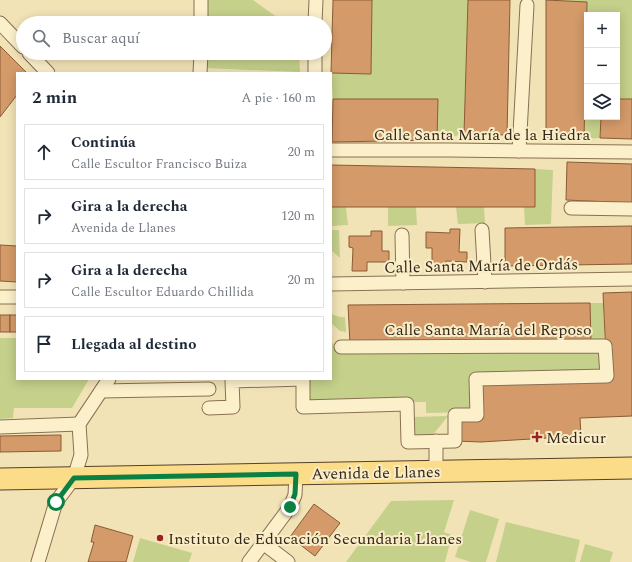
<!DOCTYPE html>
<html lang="es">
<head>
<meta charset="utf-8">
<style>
	:root { --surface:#fff; --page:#f2f2f3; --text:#1f2937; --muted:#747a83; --line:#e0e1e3 }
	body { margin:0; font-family:Spectral,serif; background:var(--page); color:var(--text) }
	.controls { position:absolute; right:12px; top:12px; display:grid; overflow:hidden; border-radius:0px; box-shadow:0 2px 10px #0003 }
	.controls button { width:36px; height:36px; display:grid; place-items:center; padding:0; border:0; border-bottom:1px solid var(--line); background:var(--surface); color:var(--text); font:20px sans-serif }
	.stop { position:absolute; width:12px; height:12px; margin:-9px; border:3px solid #0b8043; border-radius:50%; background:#fff }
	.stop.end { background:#0b8043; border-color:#fff; box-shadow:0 1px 4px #0008 }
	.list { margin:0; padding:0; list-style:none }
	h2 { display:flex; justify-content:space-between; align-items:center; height:52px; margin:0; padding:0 16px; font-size:17px }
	h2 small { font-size:13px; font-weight:400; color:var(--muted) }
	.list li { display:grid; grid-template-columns:26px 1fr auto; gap:12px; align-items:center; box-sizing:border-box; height:56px; margin:0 8px 8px; padding:0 8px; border:1px solid var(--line); border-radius:0px }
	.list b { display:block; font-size:15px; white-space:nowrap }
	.list p { margin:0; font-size:13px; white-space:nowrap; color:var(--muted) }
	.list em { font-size:13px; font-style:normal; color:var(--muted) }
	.icon { flex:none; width:22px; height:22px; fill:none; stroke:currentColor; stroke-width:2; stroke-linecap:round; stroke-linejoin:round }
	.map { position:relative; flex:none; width:632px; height:562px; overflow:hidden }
	.search { position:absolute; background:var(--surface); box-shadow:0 2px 10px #0003; left:16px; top:16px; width:316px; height:44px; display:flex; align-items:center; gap:10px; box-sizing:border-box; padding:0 14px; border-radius:22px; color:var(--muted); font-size:15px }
	.panel { position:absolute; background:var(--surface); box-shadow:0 2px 10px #0003; left:16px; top:72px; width:316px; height:308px; border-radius:0px }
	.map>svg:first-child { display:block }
</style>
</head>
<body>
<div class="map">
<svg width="632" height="562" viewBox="0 0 632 562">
	<rect width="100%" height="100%" fill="#f2e3b7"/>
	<!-- green -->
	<g fill="#c5d08b">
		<polygon points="205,0 253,0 285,23 205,23"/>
		<polygon points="372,0 468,0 464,134 437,140 437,99 333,99 331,73 371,74"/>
		<polygon points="543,0 632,0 632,99 617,99 617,15 587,15 587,117 601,117 600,138 584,139 587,2"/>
		<polygon points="205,53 299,53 300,72 205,68"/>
		<polygon points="535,169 553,170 551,224 525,225 524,207 535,207"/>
		<polygon points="331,207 346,207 348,225 331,226"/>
		<polygon points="388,207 416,207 417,225 388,226"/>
		<polygon points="456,207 484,207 485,223 458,224"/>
		<polygon points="331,230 339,230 340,258 331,250"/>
		<polygon points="590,303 603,303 605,346 591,346"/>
		<polygon points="331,314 340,317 345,317 346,332 340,331 331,323"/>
		<polygon points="0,338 17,338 17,379 89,379 72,408 14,408 13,418 0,419"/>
		<polygon points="331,342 340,349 602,348 604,373 475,412 426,413 426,402 306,403 306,379 331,379"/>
		<polygon points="448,416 428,441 414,442 413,417"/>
		<polygon points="454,500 444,532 452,535 445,562 346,562 391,501"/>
		<polygon points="470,510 499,519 486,562 471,562 455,557"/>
		<polygon points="506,522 580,540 575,562 496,562"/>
		<polygon points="140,538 192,553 189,562 133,562"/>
		<polygon points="585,544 613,552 610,562 580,562"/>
	</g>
	<!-- building -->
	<g fill="#d49a69" stroke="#8a5b35">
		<polygon points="333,0 372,0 371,74 331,73"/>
		<polygon points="468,0 510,0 507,135 464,134"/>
		<polygon points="546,0 587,2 584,139 546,137"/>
		<polygon points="0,46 27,73 17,73 17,95 0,117"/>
		<polygon points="333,99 438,99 437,140 332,142"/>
		<polygon points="617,99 632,99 632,139 600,138 601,117 617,117"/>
		<polygon points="567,162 632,164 632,203 566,200"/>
		<polygon points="331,165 535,169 535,207 331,207"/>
		<polygon points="632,226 632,264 505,266 505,228"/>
		<polygon points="450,229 460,229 459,252 467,252 467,262 446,261 446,269 432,269 432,248 426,248 426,232 450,233"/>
		<polygon points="371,231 382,231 382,251 389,251 389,262 367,262 367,271 352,271 353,248 349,247 349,236 371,236"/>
		<polygon points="0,245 17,246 17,282 0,281"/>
		<polygon points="632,292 632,416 580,418 581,436 481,442 455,441 455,415 477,415 476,379 607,376 603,293"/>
		<polygon points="590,303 591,340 350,344 348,305"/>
		<rect x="0" y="315" width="10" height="17"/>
		<rect x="10" y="315" width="7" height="17"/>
		<polygon points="61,435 61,451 0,452 0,436"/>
		<polygon points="314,504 340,523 315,556 290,537"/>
		<polygon points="95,525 133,536 126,562 88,562 94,542 91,542"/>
	</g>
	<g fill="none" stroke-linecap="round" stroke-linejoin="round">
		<!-- street casing -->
		<g stroke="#897152" stroke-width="15">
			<g id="street">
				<polyline points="0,23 23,47"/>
				<polyline points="201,23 201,0"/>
				<polyline points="315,23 316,0"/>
				<polyline points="29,53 48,73"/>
				<polyline points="200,73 201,53"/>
				<polyline points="315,73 315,53"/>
				<polyline points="331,150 448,150 632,152"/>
				<polyline points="519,151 527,5"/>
				<polyline points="571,208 632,209"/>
				<polyline points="482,230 485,282"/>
				<polyline points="402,235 403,283"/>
				<polyline points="331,284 632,279"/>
				<polyline points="0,297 17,297"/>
				<polyline points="101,391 209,389"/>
				<polyline points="209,408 233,407 232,381 303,379 303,407 407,404 408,442 455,441 455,415 477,415 476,379 607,376 605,346 341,347"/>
				<polyline points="0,427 79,424"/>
				<polyline points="436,441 436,472"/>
				<polyline points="263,543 288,562"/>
				<polyline points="38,562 56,502 74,478 81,455 79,424 109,379"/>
				<polyline points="249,562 290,507 295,495 296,474"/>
			</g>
		</g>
		<!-- primary casing -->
		<g stroke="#553f27" stroke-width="23">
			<polyline id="primary" points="0,479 632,468"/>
		</g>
		<!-- street -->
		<use href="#street" stroke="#fcf0cb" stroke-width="13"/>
		<!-- primary -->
		<use href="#primary" stroke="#fbdd89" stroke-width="21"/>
	</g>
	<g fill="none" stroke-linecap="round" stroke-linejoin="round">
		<!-- route -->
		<polyline stroke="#0b8043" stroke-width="5" points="56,502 74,478 296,474 295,494 290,507"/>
	</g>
	<!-- markers -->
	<g fill="#9d211c" stroke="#f9edc8" stroke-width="1.5">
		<path d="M535 431h4v4h4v4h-4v4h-4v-4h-4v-4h4z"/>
		<circle cx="160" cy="538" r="4"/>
	</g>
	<g text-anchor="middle" stroke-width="4" stroke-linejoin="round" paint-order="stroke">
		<!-- street labels -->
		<g font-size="16" fill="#362818" stroke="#f9edc8">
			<text x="482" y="140">Calle Santa María de la Hiedra</text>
			<text transform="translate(481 265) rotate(-1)" y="6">Calle Santa María de Ordás</text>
			<text x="488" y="335">Calle Santa María del Reposo</text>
			<text transform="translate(376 472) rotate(-1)" y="6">Avenida de Llanes</text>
		</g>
		<!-- poi labels -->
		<g font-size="16" fill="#362818" stroke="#f9edc8" text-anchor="start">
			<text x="546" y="443">Medicur</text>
			<text x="168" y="544">Instituto de Educación Secundaria Llanes</text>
		</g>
	</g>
</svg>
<div class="controls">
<button>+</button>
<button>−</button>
<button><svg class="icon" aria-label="layers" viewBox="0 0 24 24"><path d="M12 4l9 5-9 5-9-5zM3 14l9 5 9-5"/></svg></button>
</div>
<div class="stop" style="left:56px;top:502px"></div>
<div class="stop end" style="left:290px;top:507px"></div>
<div class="search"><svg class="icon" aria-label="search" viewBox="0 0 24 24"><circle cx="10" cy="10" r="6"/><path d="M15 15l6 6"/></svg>Buscar aquí</div>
<section class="panel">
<h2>2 min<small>A pie · 160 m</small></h2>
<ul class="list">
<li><svg class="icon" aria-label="ahead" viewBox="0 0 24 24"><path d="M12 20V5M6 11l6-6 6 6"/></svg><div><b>Continúa</b><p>Calle Escultor Francisco Buiza</p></div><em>20 m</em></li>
<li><svg class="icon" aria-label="right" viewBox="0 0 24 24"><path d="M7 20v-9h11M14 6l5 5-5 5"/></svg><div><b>Gira a la derecha</b><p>Avenida de Llanes</p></div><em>120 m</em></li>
<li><svg class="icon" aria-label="right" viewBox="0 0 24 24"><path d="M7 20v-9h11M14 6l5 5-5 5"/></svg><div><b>Gira a la derecha</b><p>Calle Escultor Eduardo Chillida</p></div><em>20 m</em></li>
<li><svg class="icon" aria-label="arrive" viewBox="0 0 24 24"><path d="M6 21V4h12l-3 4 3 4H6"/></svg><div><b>Llegada al destino</b></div></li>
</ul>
</section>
</div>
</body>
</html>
